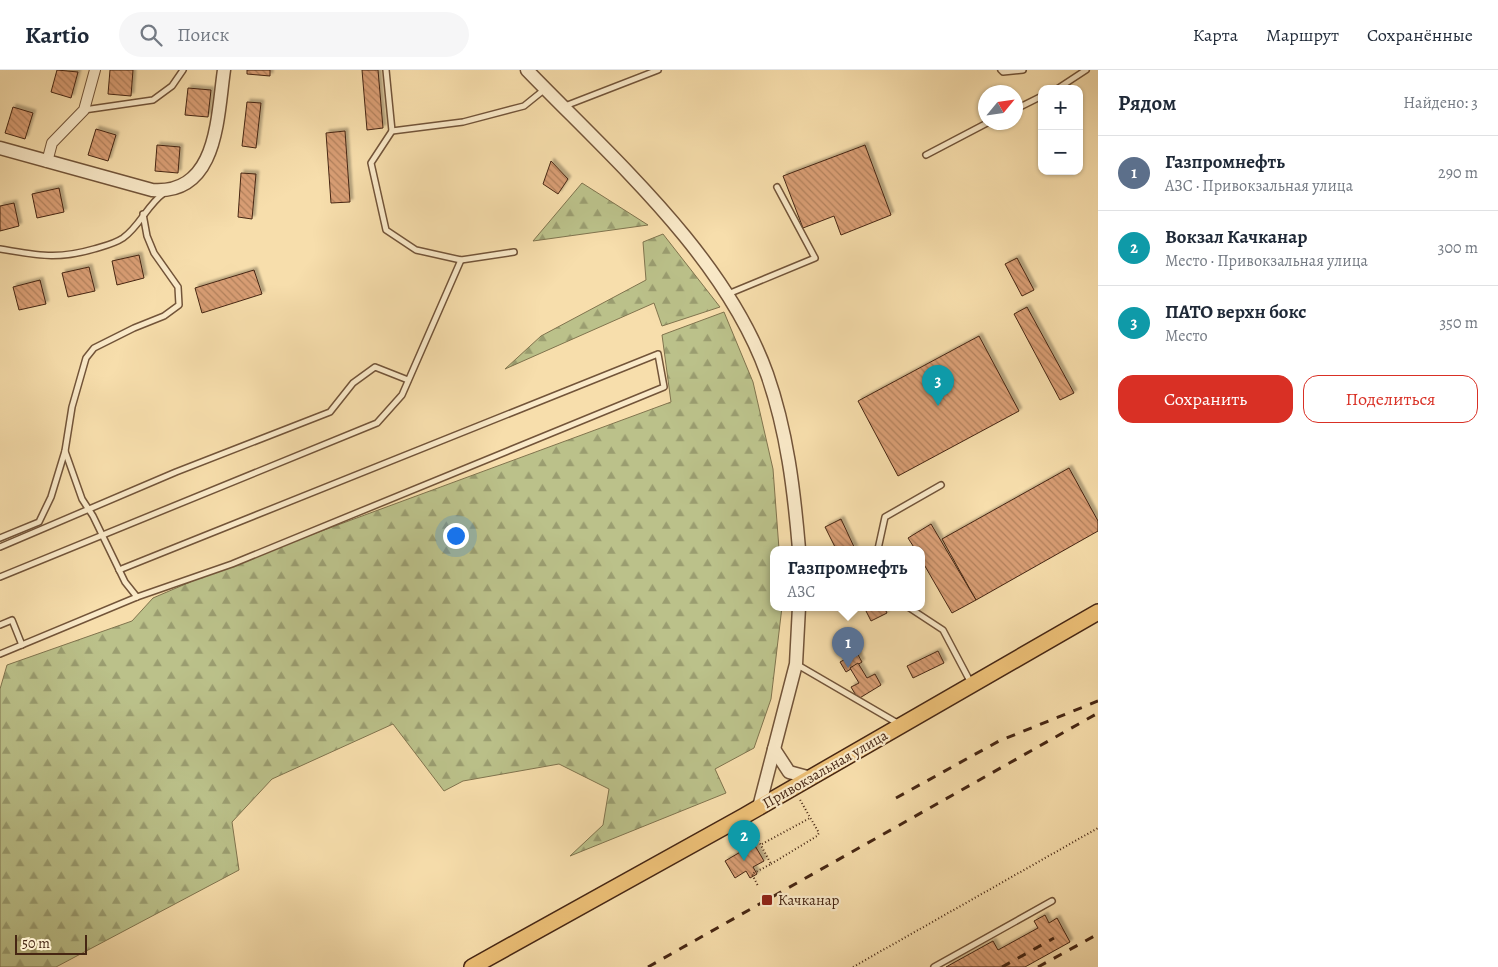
<!DOCTYPE html>
<html lang="ru">
<head>
<meta charset="utf-8">
<style>
	:root { --surface:#fff; --page:#f6f6f7; --text:#1f2937; --muted:#747a83; --line:#e0e1e3; --accent:#d93025 }
	body { margin:0; font-family:Alegreya,serif; background:var(--page); color:var(--text) }
	.controls { position:absolute; right:15px; top:15px; display:grid; overflow:hidden; border-radius:10px; box-shadow:0 1px 4px #0004 }
	.controls button { width:45px; height:45px; display:grid; place-items:center; padding:0; border:0; border-bottom:1px solid var(--line); background:var(--surface); color:var(--text); font:25px sans-serif }
	.compass { position:absolute; left:978px; top:15px; width:45px; height:45px; border-radius:50%; background:var(--surface); box-shadow:0 1px 4px #0004; rotate:61deg }
	.scale { position:absolute; left:15px; bottom:12px; width:72px; box-sizing:border-box; padding-left:5px; border:2px solid #462613; border-top:0; font-size:14px; line-height:18px; white-space:nowrap; color:#462613; -webkit-text-stroke:4px #faeac9; paint-order:stroke }
	.you { position:absolute; left:455px; top:465px; width:18px; height:18px; margin:-12px; border:4px solid #fff; border-radius:50%; background:#1a73e8; box-shadow:0 0 0 8px #1a73e833 }
	.badge { display:grid; place-items:center; width:32px; height:32px; border-radius:50%; background:var(--accent); color:#fff; font-size:16px; font-weight:700 }
	.pin { position:absolute; translate:-50% -41px; filter:drop-shadow(0 1px 2px #0008) }
	.pin::after { content:''; position:absolute; top:26px; width:18px; height:15px; background:inherit; clip-path:polygon(0 0,100% 0,50% 100%) }
	.popup { position:absolute; left:770px; top:476px; width:155px; height:65px; box-sizing:border-box; display:grid; place-content:center; border-radius:10px; background:var(--surface); filter:drop-shadow(0 1px 4px #0005); font-size:16px; white-space:nowrap; color:var(--muted) }
	.popup b { font-size:19px; color:var(--text) }
	.popup::after { content:''; position:absolute; left:50%; top:100%; margin-left:-10px; border:10px solid transparent; border-top-color:var(--surface) }
	.list { margin:0; padding:0; list-style:none }
	h2 { display:flex; justify-content:space-between; align-items:center; height:65px; margin:0; padding:0 20px; font-size:21px }
	h2 small { font-size:16px; font-weight:400; color:var(--muted) }
	.list li { display:grid; grid-template-columns:32px 1fr auto; gap:15px; align-items:center; box-sizing:border-box; height:75px; padding:0 20px; border-top:1px solid var(--line) }
	.list b { display:block; font-size:19px; white-space:nowrap }
	.list p { margin:0; font-size:16px; white-space:nowrap; color:var(--muted) }
	.list em { font-size:16px; font-style:normal; color:var(--muted) }
	.actions { display:flex; gap:10px; padding:15px 20px }
	.actions a { flex:1; padding:11px 0; border:1px solid var(--accent); border-radius:15px; text-align:center; font-size:18px; color:var(--accent) }
	.actions .main { background:var(--accent); color:#fff }
	.icon { flex:none; width:28px; height:28px; fill:none; stroke:currentColor; stroke-width:2; stroke-linecap:round; stroke-linejoin:round }
	.map { position:relative; flex:none; width:1098px; height:897px; overflow:hidden }
	header { display:flex; align-items:center; gap:30px; box-sizing:border-box; height:70px; padding:0 25px; background:var(--surface); border-bottom:1px solid var(--line) }
	header strong { font-size:24px }
	nav { display:flex; gap:28px; margin-inline-start:auto; font-size:18px }
	.search { width:350px; height:45px; background:var(--page); display:flex; align-items:center; gap:12px; box-sizing:border-box; padding:0 18px; border-radius:28px; color:var(--muted); font-size:19px }
	main { display:flex }
	aside { flex:1; background:var(--surface) }
	.map>svg:first-child { display:block }
</style>
</head>
<body>
<header>
<strong>Kartio</strong>
<div class="search"><svg class="icon" aria-label="search" viewBox="0 0 24 24"><circle cx="10" cy="10" r="6"/><path d="M15 15l6 6"/></svg>Поиск</div>
<nav><a>Карта</a><a>Маршрут</a><a>Сохранённые</a></nav>
</header>
<main>
<div class="map">
<svg width="1098" height="897" viewBox="0 0 1098 897">
	<defs>
		<pattern id="forest-firs" width="22" height="20" patternUnits="userSpaceOnUse" patternTransform="scale(1.25)"><rect width="22" height="20" fill="#bbc18a"/><path d="M5 1l3.5 6h-7zM16 11l3.5 6h-7z" fill="#9a9d70"/></pattern>
		<pattern id="building-back-hatch" width="6" height="6" patternUnits="userSpaceOnUse" patternTransform="scale(1.25)"><rect width="6" height="6" fill="#d99e74"/><path d="M-1 5l2 2M0 0l6 6M5-1l2 2" fill="none" stroke="#b2815e"/></pattern>
		<filter id="shadow"><feDropShadow dx="3" dy="-3" stdDeviation="1" flood-color="#0004"/></filter>
	</defs>
	<rect width="100%" height="100%" fill="#f7deac"/>
	<filter id="stains"><feTurbulence type="fractalNoise" baseFrequency=".004" numOctaves="4"/><feColorMatrix values="0 0 0 0 .2 0 0 0 0 .09 0 0 0 0 .02 0 0 0 .5 -.17"/></filter>
	<radialGradient id="worn" r=".72"><stop offset=".6" stop-color="#630" stop-opacity="0"/><stop offset="1" stop-color="#630" stop-opacity=".3"/></radialGradient>
	<!-- forest -->
	<g fill="url(#forest-firs)" stroke="#80744e">
		<polygon points="582,113 648,155 533,171"/>
		<polygon points="663,164 720,237 662,256 654,233 505,299 541,266 646,210 643,172"/>
		<polygon points="724,242 753,312 773,399 779,479 774,479 774,537 782,537 771,629 754,678 715,699 726,723 570,786 603,755 609,719 559,694 463,711 444,721 393,654 272,709 232,752 239,800 56,897 0,897 0,619 7,595 132,551 153,528 232,494 671,332 662,265"/>
	</g>
	<!-- building -->
	<g fill="url(#building-back-hatch)" stroke="#462613" filter="url(#shadow)">
		<polygon points="57,0 78,2 71,28 51,22"/>
		<polygon points="110,0 133,0 131,26 108,24"/>
		<polygon points="247,0 270,0 270,6 247,4"/>
		<polygon points="362,0 378,0 383,58 367,60"/>
		<polygon points="188,18 211,20 208,47 185,45"/>
		<polygon points="247,32 261,33 256,78 242,76"/>
		<polygon points="13,37 33,43 25,69 5,63"/>
		<polygon points="96,59 116,65 108,91 88,85"/>
		<polygon points="345,61 350,132 331,133 326,63"/>
		<polygon points="157,75 180,77 178,103 155,101"/>
		<polygon points="865,75 891,145 841,165 834,146 803,158 783,106"/>
		<polygon points="551,91 568,109 558,124 543,114"/>
		<polygon points="241,103 256,104 252,149 238,147"/>
		<polygon points="59,118 64,142 37,148 32,124"/>
		<polygon points="14,133 19,156 0,161 0,136"/>
		<polygon points="139,185 144,208 117,215 112,191"/>
		<polygon points="1017,188 1034,220 1022,226 1005,194"/>
		<polygon points="89,197 95,221 68,227 62,203"/>
		<polygon points="254,200 262,224 202,243 195,218"/>
		<polygon points="40,210 46,234 19,240 13,217"/>
		<polygon points="1027,237 1074,323 1060,330 1014,244"/>
		<polygon points="979,266 1019,341 898,406 858,331"/>
		<polygon points="1069,398 1098,451 1098,461 976,530 942,469"/>
		<polygon points="841,449 855,479 836,479 825,457"/>
		<polygon points="931,454 976,530 952,543 922,491 922,479 915,479 908,468"/>
		<polygon points="864,537 884,537 887,543 871,551"/>
		<polygon points="938,581 944,593 913,608 907,596"/>
		<polygon points="857,583 862,592 846,602 840,592"/>
		<polygon points="858,593 867,608 875,604 881,615 858,629 851,617 859,613 850,598"/>
		<polygon points="754,774 764,791 753,797 757,804 750,808 746,801 735,808 725,791"/>
		<polygon points="1045,845 1049,853 1057,848 1070,872 1025,897 946,897 993,871 998,880 1038,858 1034,851"/>
	</g>
	<g fill="none" stroke-linecap="round" stroke-linejoin="round">
		<!-- service casing -->
		<g stroke="#725439" stroke-width="8">
			<g id="service">
				<polyline points="386,0 392,61 463,52 524,36 545,19"/>
				<polyline points="1001,0 1003,2 1023,0"/>
				<polyline points="1057,19 1086,0"/>
				<polyline points="565,36 658,0"/>
				<polyline points="1016,39 1042,26"/>
				<polyline points="84,40 153,30 172,16 183,0"/>
				<polyline points="392,61 371,93 386,160 416,180 461,190 514,182"/>
				<polyline points="926,85 989,52"/>
				<path d="M0,179C38,185 56,190 94,179C104,176 114,174 123,168C140,156 147,135 164,123"/>
				<polyline points="728,224 815,188 777,117"/>
				<polyline points="0,468 39,452 51,427 65,381"/>
				<polyline points="0,477 176,402 330,342 353,313 375,297 408,310"/>
				<polyline points="878,479 885,447 941,415"/>
				<polyline points="0,507 377,353 402,325 461,190"/>
				<polyline points="137,527 125,512 93,446 82,429 65,381 72,337 86,288 94,278 134,258 164,246 179,235 178,217 154,183 147,166 143,144"/>
				<polyline points="908,537 943,560 971,613"/>
				<polyline points="0,555 12,550 22,575"/>
				<polyline points="0,584 137,527 232,494 664,317 658,284 119,500"/>
				<polyline points="796,594 899,654"/>
				<polyline points="934,897 1052,831"/>
			</g>
		</g>
		<!-- minor casing -->
		<g stroke="#725439" stroke-width="12">
			<polyline id="minor" points="47,92 52,73 84,40 95,0"/>
		</g>
		<!-- tertiary casing -->
		<g stroke="#725439" stroke-width="15">
			<g id="tertiary">
				<path d="M527,0C613,89 725,186 767,304C787,361 794,420 799,479"/>
				<path d="M0,78L152,120C218,125 217,48 224,0"/>
				<polyline points="774,679 789,702 811,708"/>
				<polyline points="759,737 796,594 799,537"/>
			</g>
		</g>
		<!-- primary casing -->
		<g stroke="#462613" stroke-width="18">
			<polyline id="primary" points="472,897 744,746 1098,542"/>
		</g>
		<!-- path -->
		<g stroke="#462613" stroke-width="2" stroke-dasharray="1 2.5" stroke-linecap="butt">
			<polyline points="750,755 771,794 752,804 758,816"/>
			<polyline points="762,774 810,748"/>
			<polyline points="771,794 817,766 819,763 799,728"/>
			<polyline points="853,897 1098,758"/>
		</g>
		<!-- service -->
		<use href="#service" stroke="#faeac9" stroke-width="5"/>
		<!-- minor -->
		<use href="#minor" stroke="#faeac9" stroke-width="10"/>
		<!-- tertiary -->
		<use href="#tertiary" stroke="#faeac9" stroke-width="12"/>
		<!-- primary -->
		<use href="#primary" stroke="#ecbf76" stroke-width="15"/>
		<!-- rail -->
		<g stroke="#462613" stroke-width="3" stroke-dasharray="9 9" stroke-linecap="butt">
			<polyline points="896,728 999,671 1098,631"/>
			<polyline points="648,897 1098,643"/>
			<polyline points="1002,897 1054,868"/>
			<polyline points="1038,897 1098,864"/>
		</g>
	</g>
	<!-- markers -->
	<rect fill="#8f2418" stroke="#faeac9" stroke-width="2" x="761" y="824" width="12" height="12" rx="2.5"/>
	<g text-anchor="middle" stroke-width="4.5" stroke-linejoin="round" paint-order="stroke">
		<!-- street labels -->
		<g font-size="15" fill="#462613" stroke="#faeac9">
			<text transform="translate(825 699) rotate(-30)" y="5">Привокзальная улица</text>
		</g>
		<!-- poi labels -->
		<g font-size="15" fill="#462613" stroke="#faeac9" text-anchor="start">
			<text x="778" y="835">Качканар</text>
		</g>
	</g>
	<rect width="100%" height="100%" filter="url(#stains)"/>
	<rect width="100%" height="100%" fill="url(#worn)"/>
</svg>
<div class="controls">
<button>+</button>
<button>−</button>
</div>
<svg class="compass" viewBox="-18 -18 36 36"><path d="M0-13l5 13h-10z" fill="#e53935"/><path d="M0 13l5-13h-10z" fill="#747a83"/></svg>
<div class="scale">50 m</div>
<div class="you"></div>
<div class="pin badge" style="left:848px;top:598px;background:#5c6f8a">1</div>
<div class="popup"><b>Газпромнефть</b>АЗС</div>
<div class="pin badge" style="left:744px;top:791px;background:#0f9aa8">2</div>
<div class="pin badge" style="left:938px;top:336px;background:#0f9aa8">3</div>
</div>
<aside>
<h2>Рядом<small>Найдено: 3</small></h2>
<ul class="list">
<li><span class="badge" style="background:#5c6f8a">1</span><div><b>Газпромнефть</b><p>АЗС · Привокзальная улица</p></div><em>290 m</em></li>
<li><span class="badge" style="background:#0f9aa8">2</span><div><b>Вокзал Качканар</b><p>Место · Привокзальная улица</p></div><em>300 m</em></li>
<li><span class="badge" style="background:#0f9aa8">3</span><div><b>ПАТО верхн бокс</b><p>Место</p></div><em>350 m</em></li>
</ul>
<div class="actions"><a class="main">Сохранить</a><a>Поделиться</a></div>
</aside>
</main>
</body>
</html>
